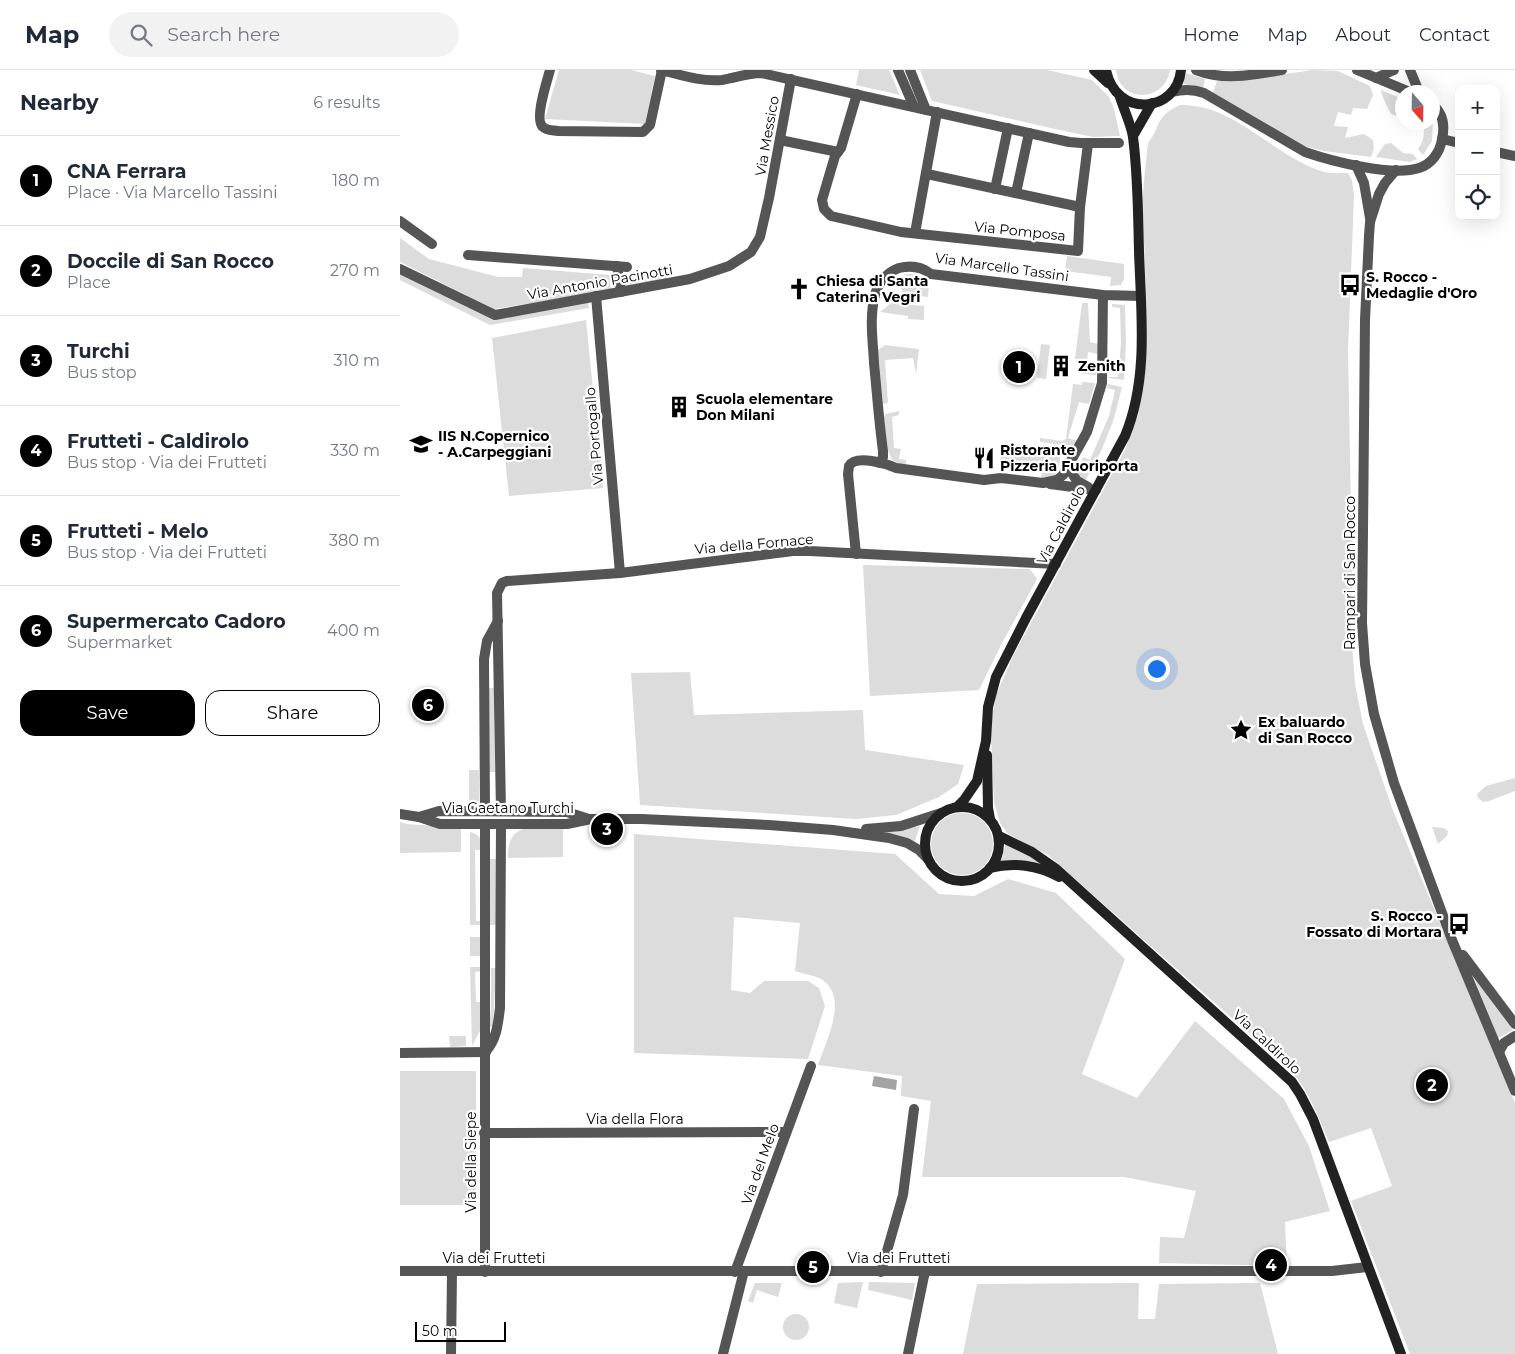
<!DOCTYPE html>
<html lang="en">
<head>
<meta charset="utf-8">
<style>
	:root { --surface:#fff; --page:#f2f2f3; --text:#1f2937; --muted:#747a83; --line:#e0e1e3; --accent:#000 }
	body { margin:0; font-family:Montserrat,sans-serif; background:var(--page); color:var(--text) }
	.controls { position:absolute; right:15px; top:15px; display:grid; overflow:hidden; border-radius:10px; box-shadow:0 5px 20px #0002 }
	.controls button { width:45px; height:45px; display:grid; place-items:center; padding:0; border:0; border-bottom:1px solid var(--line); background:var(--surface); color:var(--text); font:25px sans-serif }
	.compass { position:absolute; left:995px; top:15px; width:45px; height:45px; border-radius:50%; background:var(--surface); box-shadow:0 5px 20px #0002; rotate:160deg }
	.scale { position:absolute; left:15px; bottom:12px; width:91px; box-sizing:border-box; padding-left:5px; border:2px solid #000; border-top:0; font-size:14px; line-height:18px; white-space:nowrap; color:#000; -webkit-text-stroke:4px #fff; paint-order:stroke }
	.you { position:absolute; left:756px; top:598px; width:18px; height:18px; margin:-12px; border:4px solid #fff; border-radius:50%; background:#1a73e8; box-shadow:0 0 0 8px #1a73e833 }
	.badge { display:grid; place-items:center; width:32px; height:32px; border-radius:50%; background:var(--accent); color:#fff; font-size:16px; font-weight:700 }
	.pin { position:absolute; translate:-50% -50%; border:2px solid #fff; box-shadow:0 1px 5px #0006 }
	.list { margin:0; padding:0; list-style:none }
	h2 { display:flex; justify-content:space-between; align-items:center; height:65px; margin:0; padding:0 20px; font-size:21px }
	h2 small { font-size:16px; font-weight:400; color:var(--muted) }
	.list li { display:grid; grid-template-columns:32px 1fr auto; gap:15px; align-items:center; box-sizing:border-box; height:90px; padding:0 20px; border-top:1px solid var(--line) }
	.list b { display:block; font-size:19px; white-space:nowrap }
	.list p { margin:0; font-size:16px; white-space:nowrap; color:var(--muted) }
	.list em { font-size:16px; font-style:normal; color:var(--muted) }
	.actions { display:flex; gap:10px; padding:15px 20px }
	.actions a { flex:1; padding:11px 0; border:1px solid var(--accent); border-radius:15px; text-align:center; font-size:18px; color:var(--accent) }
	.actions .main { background:var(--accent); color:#fff }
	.icon { flex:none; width:28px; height:28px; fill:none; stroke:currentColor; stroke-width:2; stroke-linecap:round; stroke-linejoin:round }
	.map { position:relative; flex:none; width:1115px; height:1284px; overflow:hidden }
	header { display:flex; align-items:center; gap:30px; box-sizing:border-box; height:70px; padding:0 25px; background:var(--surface); border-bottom:1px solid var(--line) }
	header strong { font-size:24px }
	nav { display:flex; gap:28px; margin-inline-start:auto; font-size:18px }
	.search { width:350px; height:45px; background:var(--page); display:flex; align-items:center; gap:12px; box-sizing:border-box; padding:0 18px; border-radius:28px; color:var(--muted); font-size:19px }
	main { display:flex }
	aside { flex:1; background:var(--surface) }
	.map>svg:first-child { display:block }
</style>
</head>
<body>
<header>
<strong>Map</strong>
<div class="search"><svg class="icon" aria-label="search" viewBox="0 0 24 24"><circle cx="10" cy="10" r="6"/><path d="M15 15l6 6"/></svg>Search here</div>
<nav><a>Home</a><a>Map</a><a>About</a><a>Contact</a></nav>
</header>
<main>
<aside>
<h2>Nearby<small>6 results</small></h2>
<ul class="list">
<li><span class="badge">1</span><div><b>CNA Ferrara</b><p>Place · Via Marcello Tassini</p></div><em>180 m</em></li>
<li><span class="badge">2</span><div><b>Doccile di San Rocco</b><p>Place</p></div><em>270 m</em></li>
<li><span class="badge">3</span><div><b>Turchi</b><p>Bus stop</p></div><em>310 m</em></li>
<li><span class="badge">4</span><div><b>Frutteti - Caldirolo</b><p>Bus stop · Via dei Frutteti</p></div><em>330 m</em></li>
<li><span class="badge">5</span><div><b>Frutteti - Melo</b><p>Bus stop · Via dei Frutteti</p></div><em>380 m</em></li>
<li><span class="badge">6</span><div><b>Supermercato Cadoro</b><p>Supermarket</p></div><em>400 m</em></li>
</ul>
<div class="actions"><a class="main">Save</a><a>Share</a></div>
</aside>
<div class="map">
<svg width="1115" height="1284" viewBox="0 0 1115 1284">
	<rect width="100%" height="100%" fill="#fff"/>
	<!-- green -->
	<g fill="#dcdcdc">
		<polygon points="159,0 231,0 255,6 245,54 145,49"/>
		<polygon points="459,0 489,0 500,25 456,15"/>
		<polygon points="520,0 647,0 692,10 709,27 714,39 720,66 693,67 655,59 532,31"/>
		<path d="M716,0H770V1C763,33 720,33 716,0Z"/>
		<polygon points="913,0 938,1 970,16 973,25 967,39 953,38 951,45 938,42 934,56 948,57 945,68 964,64 973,70 974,78 971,87 924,81 903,76 813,23 817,11 850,9"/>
		<polygon points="786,3 805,9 803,18 783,14"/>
		<path d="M981,20L1002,29V44L997,46L991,44C988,39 981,24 981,20Z"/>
		<path d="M780,35C835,34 872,85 921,101C929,104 939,103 948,103L952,111L954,126L948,281L952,494L951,561L955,614L963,654L992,738L1115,1033V1284H1010L951,1131L992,1116L971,1058L929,1072C917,1044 908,1017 886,996L648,785L608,764L600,753L594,732L591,666L592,646L596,625L614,584L725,380C757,303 744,215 743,134C743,114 746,93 748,73C763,54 753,48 780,35Z"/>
		<path d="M1033,51L1032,71L1023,85L1018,79C1019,77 1021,75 1022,72C1026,64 1020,54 1032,52Z"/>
		<polygon points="991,73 1003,83 1013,84 1017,89 1010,92 976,87 985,74"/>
		<polygon points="0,168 29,189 98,207 122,207 123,198 209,205 211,220 94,239 0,192"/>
		<polygon points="667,186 724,194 724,209 721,215 710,216 711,207 665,201"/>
		<polygon points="0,202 93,248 188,231 189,238 90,255 0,210"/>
		<polygon points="256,202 270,209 225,216 224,204"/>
		<path d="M509,204C518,204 524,206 529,214L528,227L503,224L499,213L504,205Z"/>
		<polygon points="491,233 524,236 524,250 508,249 508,246 480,242"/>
		<polygon points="682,233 688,233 690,272 699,274 699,284 688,282 687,291 698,293 696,305 682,304 683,290 675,289"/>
		<polygon points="712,234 725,235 726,272 724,310 709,308 709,307 718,307 721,273 720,238 712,237"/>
		<polygon points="186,250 203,418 109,426 92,268"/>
		<polygon points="641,274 650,275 646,309 637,308"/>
		<polygon points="485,275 519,279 516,304 513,288 485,290 488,333 483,334 478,280"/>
		<polygon points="682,312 695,313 689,334 679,332 668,368 678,371 675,375 671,376 640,372 640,368 662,371 666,369 673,314 682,315"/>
		<polygon points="708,314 722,317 714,349 702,379 685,411 680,408 677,401 683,387 690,390 709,346 715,320 707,318"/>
		<path d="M499,341V345L492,347L494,378L501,379L499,389L506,390V396C501,394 495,393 492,389C486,381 485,358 484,348L485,344Z"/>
		<polygon points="602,376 661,383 658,401 653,408 641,408 642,398 600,392"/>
		<polygon points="463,495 630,499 637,509 601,575 579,620 470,626"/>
		<polygon points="290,602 294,645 463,640 465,680 564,695 558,714 539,727 496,745 456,749 240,735 231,603"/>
		<polygon points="88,618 94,618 95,702 88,702"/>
		<rect x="69" y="700" width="10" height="36"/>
		<polygon points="1115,708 1115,721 1089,731 1083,732 1078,728 1077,724 1086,716"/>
		<circle cx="562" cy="774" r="31"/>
		<polygon points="0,752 7,754 61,758 61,782 0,783"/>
		<polygon points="520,756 515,771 481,763"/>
		<path d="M163,757V787L108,788C107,750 135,758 163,757Z"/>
		<polygon points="1032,757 1044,758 1048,761 1047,766 1038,774"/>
		<path d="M70,762C80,764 81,770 83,780H75L76,851H84V855H70Z"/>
		<path d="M234,764L495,784L539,824L574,826L608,809L656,823L725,889L682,1004L737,1028L795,951L884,1029L909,1076L930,1141L885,1152L887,1196L759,1193L760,1167L784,1168L796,1121L724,1107H522L531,1031L501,1026L502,1006L418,995C426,971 450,926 421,909C414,905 403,904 395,901L400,853L334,847L331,920L350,923L364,911H408L419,918L425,936L408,989L234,983Z"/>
		<polygon points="606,772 623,779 650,800 601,793"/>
		<rect x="89" y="789" width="7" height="66"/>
		<rect x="70" y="867" width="12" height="19"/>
		<polygon points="70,897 84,897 84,901 75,902 76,932 84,932 81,959 72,976"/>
		<polygon points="91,898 96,898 93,958 89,956 91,938"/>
		<polygon points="1074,908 1113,960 1098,968"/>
		<polygon points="49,966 66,966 66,976 50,977"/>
		<rect x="0" y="1001" width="76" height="134"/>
		<polygon points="463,1212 457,1238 434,1233 438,1213"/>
		<polygon points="469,1212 515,1213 512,1230 468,1220"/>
		<polygon points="355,1213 382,1213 378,1227 357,1220 353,1233 348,1231"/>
		<polygon points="739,1213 738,1249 755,1249 759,1214 860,1213 878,1284 563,1284 577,1214"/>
		<circle cx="396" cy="1257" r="13"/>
	</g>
	<!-- water -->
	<polygon fill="#a3a3a3" points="474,1006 497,1010 496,1020 472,1016"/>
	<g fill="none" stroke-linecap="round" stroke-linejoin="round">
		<!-- minor -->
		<g stroke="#555" stroke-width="10">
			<path d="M150,0C147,11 134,50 143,57C147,61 153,60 158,61L243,62L250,55L262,0"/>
			<path d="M261,0C281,5 301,12 322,10C336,8 347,3 361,3L669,72L681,73H719"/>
			<polyline points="498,0 514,37"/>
			<polyline points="510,0 526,40"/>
			<polyline points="1010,0 1019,22"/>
			<polyline points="976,8 994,0"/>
			<polyline points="457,24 441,78 435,86 422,130 424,139 431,146 501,162 678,181 680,137 688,74"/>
			<polyline points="380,70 438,82"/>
			<polyline points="956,95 964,113 970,148"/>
			<polyline points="996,100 985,113 979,124 970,152 969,166 965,250 963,461 962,553 965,594 974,644 994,713 1052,870 1115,1021"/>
			<polyline points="527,104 680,137"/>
			<polyline points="595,119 608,58"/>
			<polyline points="616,123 629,63"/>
			<polyline points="0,151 32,174"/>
			<polyline points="515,163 537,42"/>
			<polyline points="68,185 227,197"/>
			<polyline points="217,196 221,222"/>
			<polyline points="0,199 95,245 290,209 329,196 351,182 360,167 369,128 391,9"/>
			<polyline points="196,226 220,503"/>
			<path d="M480,393L483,387V381C479,352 477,323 474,293C473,271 469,248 475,225C478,213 487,202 499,198C511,195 522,197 531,204L703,225L740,226"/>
			<polyline points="668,397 677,411 688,417"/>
			<polyline points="650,414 696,420"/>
			<path d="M456,484L448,404C448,403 449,398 449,396C456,384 487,394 496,398L584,410L601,408L643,413L657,410L663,405L687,362L702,313L703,225"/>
			<polyline points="85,741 84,589 87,571 98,551"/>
			<polyline points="101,741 97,523 102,513 107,511 220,503 393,481 410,481 656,494"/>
			<polyline points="1063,885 1115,954"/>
			<path d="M86,981C97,969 98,953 100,938L101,754"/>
			<polyline points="1099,982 1104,973 1115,966"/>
			<polyline points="0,983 86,982"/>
			<polyline points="84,1063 386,1062"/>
			<polyline points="0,1201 932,1201 967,1197"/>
			<polyline points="85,1202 85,754"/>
			<polyline points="335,1202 411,996"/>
			<polyline points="481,1202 503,1125 514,1039"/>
			<polyline points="51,1284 52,1202"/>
			<polyline points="323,1284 344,1201"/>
			<polyline points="508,1284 525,1201"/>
		</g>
		<!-- tertiary -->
		<g stroke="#555" stroke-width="10">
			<path d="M796,0C824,11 853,5 882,0"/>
			<polyline points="957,0 1010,22"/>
			<path d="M772,22C784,19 793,19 804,23L905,82C931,91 992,107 1019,98C1032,94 1040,82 1042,69C1045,56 1043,43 1032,34"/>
			<polyline points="1042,69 1059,73"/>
			<polyline points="1096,82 1115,86"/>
			<polyline points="0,744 19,747 40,754 167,754 191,749 242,749 369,755 433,760 489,768 507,773 519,780 528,789"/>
			<polyline points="19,747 39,741 167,742 189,749"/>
			<polyline points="466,759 501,756 541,743"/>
		</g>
		<!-- secondary -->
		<g stroke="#222" stroke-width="10">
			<polyline points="694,0 708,13"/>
			<path d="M706,0C716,49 777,43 781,0"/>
			<polyline points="733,66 752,33"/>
			<polyline points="587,685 588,738 590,749"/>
			<path d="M558,736L564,730L577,711L586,671L588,637L596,607L626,548L725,366C749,308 741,243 739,181C738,144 738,105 733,67C731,54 724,40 720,27"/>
			<circle cx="562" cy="774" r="37"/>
			<polyline points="599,766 632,782 655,798 892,1012 900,1024 913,1049 1001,1284"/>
			<path d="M590,798C613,792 638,795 659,807"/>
		</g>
	</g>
	<!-- icons -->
	<defs>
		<g id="bus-bare" transform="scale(1.725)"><path d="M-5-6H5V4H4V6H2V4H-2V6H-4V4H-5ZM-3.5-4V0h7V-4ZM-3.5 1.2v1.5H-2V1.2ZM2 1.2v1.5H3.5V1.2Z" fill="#000" stroke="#fff" stroke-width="2.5" paint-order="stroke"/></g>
		<g id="church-bare" transform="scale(1.725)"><path d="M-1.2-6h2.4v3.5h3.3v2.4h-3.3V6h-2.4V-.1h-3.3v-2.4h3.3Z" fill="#000" stroke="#fff" stroke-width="2.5" paint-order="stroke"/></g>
		<g id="building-bare" transform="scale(1.725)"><path d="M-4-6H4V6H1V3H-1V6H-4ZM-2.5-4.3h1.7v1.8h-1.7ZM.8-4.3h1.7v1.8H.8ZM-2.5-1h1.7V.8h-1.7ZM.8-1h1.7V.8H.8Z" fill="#000" stroke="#fff" stroke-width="2.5" paint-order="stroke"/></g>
		<g id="school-bare" transform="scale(1.725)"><path d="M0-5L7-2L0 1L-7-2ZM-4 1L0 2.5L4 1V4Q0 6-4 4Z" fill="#000" stroke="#fff" stroke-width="2.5" paint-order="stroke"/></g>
		<g id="restaurant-bare" transform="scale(1.725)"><path d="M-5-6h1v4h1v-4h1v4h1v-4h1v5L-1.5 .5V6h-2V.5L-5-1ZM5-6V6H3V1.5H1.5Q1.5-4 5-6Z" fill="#000" stroke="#fff" stroke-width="2.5" paint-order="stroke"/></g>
		<g id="sight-bare" transform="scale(1.725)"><path d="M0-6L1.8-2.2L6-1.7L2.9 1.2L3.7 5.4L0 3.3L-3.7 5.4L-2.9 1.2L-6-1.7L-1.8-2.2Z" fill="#000" stroke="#fff" stroke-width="2.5" paint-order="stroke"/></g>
	</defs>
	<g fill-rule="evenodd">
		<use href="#bus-bare" x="950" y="215"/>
		<use href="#church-bare" x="399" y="219"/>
		<use href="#building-bare" x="661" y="296"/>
		<use href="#building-bare" x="279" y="337"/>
		<use href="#school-bare" x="21" y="374"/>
		<use href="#restaurant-bare" x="584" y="388"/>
		<use href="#sight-bare" x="841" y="660"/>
		<use href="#bus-bare" x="1059" y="854"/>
	</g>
	<g text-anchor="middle" stroke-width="4.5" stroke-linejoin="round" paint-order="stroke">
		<!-- street labels -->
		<g font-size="14" fill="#000" stroke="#fff">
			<text transform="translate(367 66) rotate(-80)" y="5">Via Messico</text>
			<text transform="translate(620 161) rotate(6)" y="5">Via Pomposa</text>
			<text transform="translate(602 197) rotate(8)" y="5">Via Marcello Tassini</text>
			<text transform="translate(200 212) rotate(-10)" y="5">Via Antonio Pacinotti</text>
			<text transform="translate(194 366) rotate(-95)" y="5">Via Portogallo</text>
			<text transform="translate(661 455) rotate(-62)" y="5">Via Caldirolo</text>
			<text transform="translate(354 474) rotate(-5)" y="5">Via della Fornace</text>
			<text transform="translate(950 503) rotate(-90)" y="5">Rampari di San Rocco</text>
			<text x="108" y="743">Via Gaetano Turchi</text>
			<text transform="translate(867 972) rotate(43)" y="5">Via Caldirolo</text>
			<text x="235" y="1054">Via della Flora</text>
			<text transform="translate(71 1092) rotate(-90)" y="5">Via della Siepe</text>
			<text transform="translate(360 1094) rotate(-70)" y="5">Via del Melo</text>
			<text x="94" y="1193">Via dei Frutteti</text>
			<text x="499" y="1193">Via dei Frutteti</text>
		</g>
		<!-- poi labels -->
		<g font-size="14" font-weight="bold" fill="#000" stroke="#fff" text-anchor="start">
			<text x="966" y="212">S. Rocco -<tspan x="966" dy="16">Medaglie d'Oro</tspan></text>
			<text x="416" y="216">Chiesa di Santa<tspan x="416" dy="16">Caterina Vegri</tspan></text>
			<text x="678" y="301">Zenith</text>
			<text x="296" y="334">Scuola elementare<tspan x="296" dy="16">Don Milani</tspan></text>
			<text x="38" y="371">IIS N.Copernico<tspan x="38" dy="16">- A.Carpeggiani</tspan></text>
			<text x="600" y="385">Ristorante<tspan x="600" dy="16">Pizzeria Fuoriporta</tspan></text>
			<text x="858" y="657">Ex baluardo<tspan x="858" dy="16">di San Rocco</tspan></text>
			<text x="1042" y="851" text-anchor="end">S. Rocco -<tspan x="1042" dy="16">Fossato di Mortara</tspan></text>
		</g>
	</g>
</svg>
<div class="controls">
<button>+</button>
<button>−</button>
<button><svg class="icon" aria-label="locate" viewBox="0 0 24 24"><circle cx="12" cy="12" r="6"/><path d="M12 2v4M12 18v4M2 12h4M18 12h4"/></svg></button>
</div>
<svg class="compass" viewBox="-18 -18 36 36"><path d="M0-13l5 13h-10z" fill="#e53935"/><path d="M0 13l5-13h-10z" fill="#747a83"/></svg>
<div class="scale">50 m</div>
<div class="you"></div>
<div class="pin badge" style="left:619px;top:297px">1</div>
<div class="pin badge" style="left:1032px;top:1015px">2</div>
<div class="pin badge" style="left:207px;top:759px">3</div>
<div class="pin badge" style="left:871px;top:1195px">4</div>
<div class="pin badge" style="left:413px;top:1197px">5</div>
<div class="pin badge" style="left:28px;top:635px">6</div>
</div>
</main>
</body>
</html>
